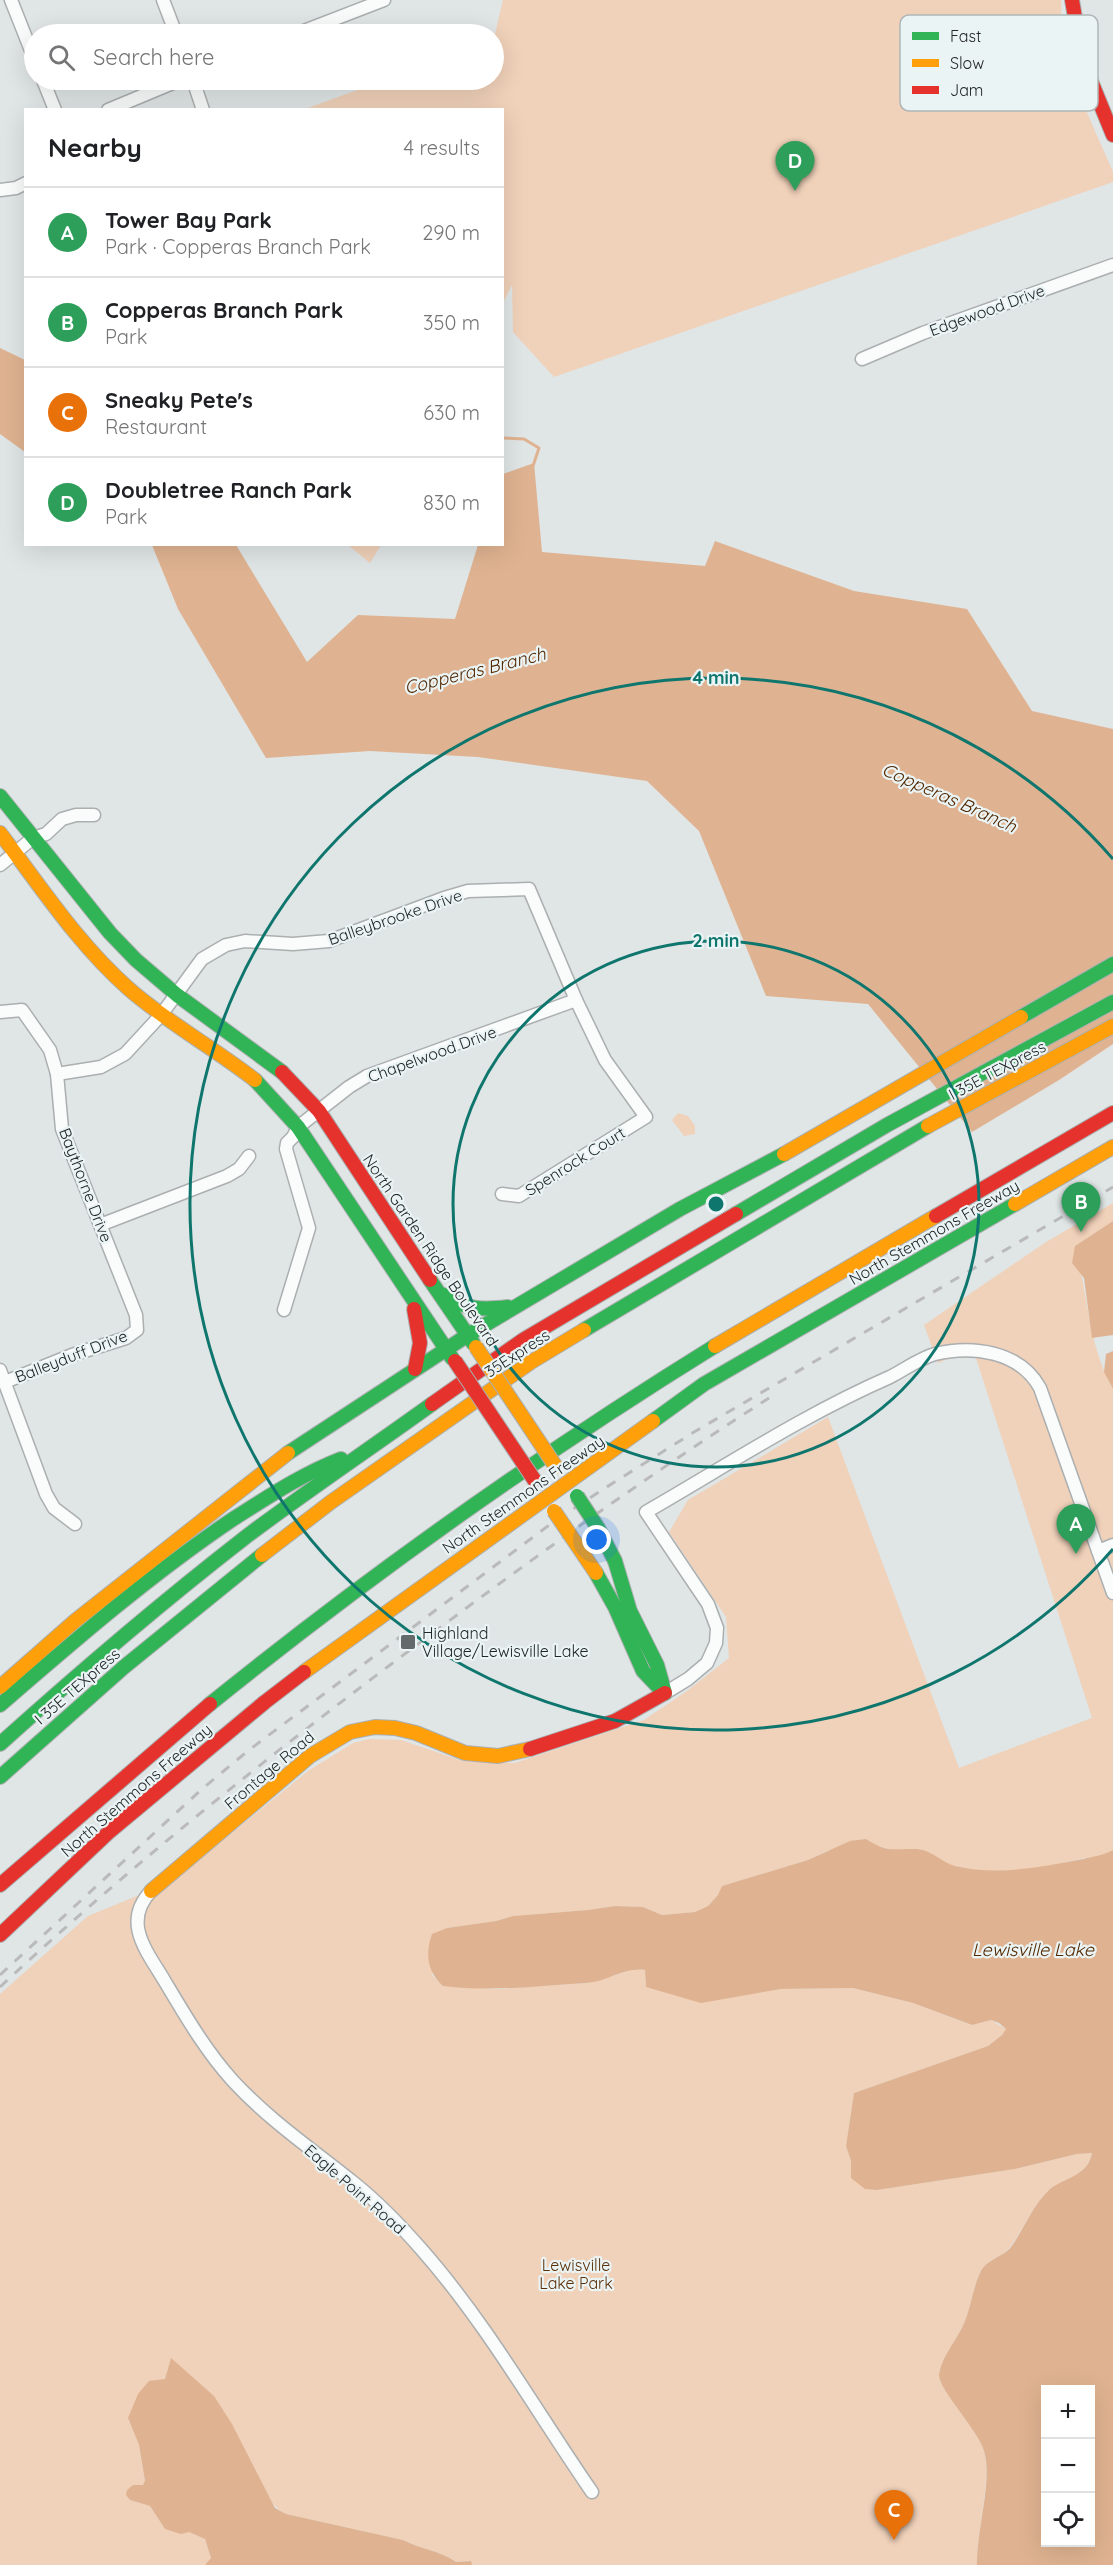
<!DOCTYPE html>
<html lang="en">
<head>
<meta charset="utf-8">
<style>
	:root { --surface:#fff; --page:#f2f2f2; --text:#202124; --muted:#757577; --line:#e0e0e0; --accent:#1a73e8 }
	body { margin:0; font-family:Quicksand,sans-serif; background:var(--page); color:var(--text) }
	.controls { position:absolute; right:18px; bottom:18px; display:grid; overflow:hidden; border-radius:0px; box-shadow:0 6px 24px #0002 }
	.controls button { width:54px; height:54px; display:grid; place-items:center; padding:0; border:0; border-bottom:2px solid var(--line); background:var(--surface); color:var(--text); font:30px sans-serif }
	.you { position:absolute; left:597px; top:1540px; width:21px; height:21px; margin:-15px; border:4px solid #fff; border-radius:50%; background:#1a73e8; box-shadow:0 0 0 9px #1a73e833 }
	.badge { display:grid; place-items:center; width:39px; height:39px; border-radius:50%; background:var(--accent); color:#fff; font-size:20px; font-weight:700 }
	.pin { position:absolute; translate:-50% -50px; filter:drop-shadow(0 2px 3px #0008) }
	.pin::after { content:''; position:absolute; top:32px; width:21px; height:18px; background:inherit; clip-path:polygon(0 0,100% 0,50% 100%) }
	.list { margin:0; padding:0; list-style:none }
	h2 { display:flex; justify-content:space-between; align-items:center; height:78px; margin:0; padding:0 24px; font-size:26px }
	h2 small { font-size:20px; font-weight:400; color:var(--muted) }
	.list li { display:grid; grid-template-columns:39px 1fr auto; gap:18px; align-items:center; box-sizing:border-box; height:90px; padding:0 24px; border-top:2px solid var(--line) }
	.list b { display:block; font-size:22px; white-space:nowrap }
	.list p { margin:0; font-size:20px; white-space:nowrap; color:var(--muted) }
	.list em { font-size:20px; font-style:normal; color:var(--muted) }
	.icon { flex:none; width:33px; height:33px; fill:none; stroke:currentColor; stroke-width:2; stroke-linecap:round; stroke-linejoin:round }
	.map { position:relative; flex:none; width:1113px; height:2565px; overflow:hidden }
	.search { position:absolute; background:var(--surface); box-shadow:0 6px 24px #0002; left:24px; top:24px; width:480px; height:66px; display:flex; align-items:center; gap:15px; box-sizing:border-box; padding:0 21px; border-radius:33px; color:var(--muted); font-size:22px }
	.panel { position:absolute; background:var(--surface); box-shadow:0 6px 24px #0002; left:24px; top:108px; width:480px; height:438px; border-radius:0px }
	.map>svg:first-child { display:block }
</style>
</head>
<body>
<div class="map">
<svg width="1113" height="2565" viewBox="0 0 1113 2565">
	<rect width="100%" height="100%" fill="#e0e5e6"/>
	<!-- green -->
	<g fill="#f0d1b9">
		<path d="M503,0H1061C1060,62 1089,116 1113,172V182L554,377L513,332L512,285L503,303L502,110L305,109L385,80H494V38Z"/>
		<polygon points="348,545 381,545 370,563"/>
		<polygon points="678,1113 688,1116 695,1126 695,1134 684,1136 672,1120"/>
		<path d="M1113,1203V1221L1075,1246C1088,1294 1088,1345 1113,1389V1850L1101,1857L1084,1858L1032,1870L985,1871L953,1866L920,1849L899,1851L878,1847L829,1850L808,1860L722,1886L718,1895L708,1906L695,1912L662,1915L643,1907L615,1906L588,1910L513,1916L496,1921L447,1928L432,1975L443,1986L497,1989L589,1983L635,1969L645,1970L646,1987L665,1991L756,1993L781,1989L853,1988L913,2003L971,2025L991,2020L1006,2029L1002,2035L988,2046L854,2093L846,2146L851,2161V2178L877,2190L1015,2169L1077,2154L1092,2153C1087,2178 1062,2178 1049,2190C1032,2206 1024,2228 1010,2247C1002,2258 986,2259 980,2273C973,2288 971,2306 965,2321C958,2339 942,2355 939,2374C937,2388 979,2430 984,2451C992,2481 976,2531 977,2565H472L470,2561L456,2562C441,2551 420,2549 403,2540L286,2514C265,2503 258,2473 246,2453C225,2419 200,2385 171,2359L165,2379L128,2418L139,2445L145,2482L143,2485H133L127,2490L130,2500L150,2506L165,2529L189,2532L205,2539L211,2558L205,2565H0V1994L88,1916L171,1882L308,1771L353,1743L369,1739L401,1740L463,1761L515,1763L644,1720L687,1691L729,1658L726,1617L669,1532L688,1500L828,1417L959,1768L1092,1718L976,1358L952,1357L938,1363L924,1325L1046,1242Z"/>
	</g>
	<!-- water -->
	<g fill="#dfb391" fill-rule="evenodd">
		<polygon points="0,348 25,360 25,452 0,434"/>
		<polygon points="534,463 542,552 705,566 715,541 854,591 967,609 1032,711 1113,729 1113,1044 1059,1080 972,1132 868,1004 766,996 699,831 647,781 478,757 370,751 266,758 178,609 152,545 236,545 307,662 358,615 455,619 478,545 502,544 503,474"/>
		<polygon points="1113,1221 1113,1335 1092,1338 1084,1278 1072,1263 1075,1246"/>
		<polygon points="1113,1351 1113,1389 1104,1372 1106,1354"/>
		<path d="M866,1839C889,1854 893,1848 918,1849C931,1850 943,1863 955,1866C999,1876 1040,1867 1083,1859C1094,1856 1102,1856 1113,1850V2565H977C976,2531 993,2481 984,2451C979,2431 937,2388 939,2374C942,2355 958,2339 965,2321C971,2306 973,2288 980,2273C986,2259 1002,2258 1011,2247C1024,2229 1032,2206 1049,2190C1062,2178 1088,2177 1092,2153L1077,2154L1015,2169L877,2190L865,2189L851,2178V2161L846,2146L854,2093L988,2046L1002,2035L1006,2029L999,2023L991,2020L972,2025L913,2003L853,1988L781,1989L701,2003L646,1987L645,1970C624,1967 607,1982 587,1983C539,1986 491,1992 443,1986C427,1971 425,1954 432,1934L447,1928L496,1921L513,1916L588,1910L615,1906L643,1907L662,1915L695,1912L708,1906L718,1895L722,1886L808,1860L850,1841ZM1046,2390H1090V2542H1046Z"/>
		<path d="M171,2358L214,2396L232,2424L275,2508L286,2514L403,2540C420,2549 441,2551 456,2562L471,2561L472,2565H205L211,2558L205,2539L189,2532L181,2534L165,2529L150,2506L130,2500L126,2495L127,2490L133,2485H143L145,2481L139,2445L128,2418L138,2394L149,2381L165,2379Z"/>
	</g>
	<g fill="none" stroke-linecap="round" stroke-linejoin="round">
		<!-- stream -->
		<polyline stroke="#dfb391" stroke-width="3" points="502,438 524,439 539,448 533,466"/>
		<!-- street casing -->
		<g stroke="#abafb0" stroke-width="15">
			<g id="street">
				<polyline points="11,0 34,58"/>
				<polyline points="163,0 176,34"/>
				<polyline points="296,34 384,0"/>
				<polyline points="43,80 55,110"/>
				<polyline points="193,80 203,110"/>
				<polyline points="108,110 180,80"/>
				<polyline points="0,190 16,188 26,183"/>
				<polyline points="862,359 923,333 1113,265"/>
				<polyline points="0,865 33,838 46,834 62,819 76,815 94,815"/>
				<polyline points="0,1012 22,1010 50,1050 57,1074 62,1129 136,1315 137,1330 126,1338 72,1355 5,1382"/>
				<polyline points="57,1074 101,1067 125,1054 161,1015 202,959 226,945 245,941 293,944 329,941 444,898 468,891 529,889 576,1000 605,1060 646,1117 519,1196 502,1194"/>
				<polyline points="100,1225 227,1176 239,1169 249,1156"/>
				<polyline points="284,1310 309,1228 286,1149 287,1143 293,1137 298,1127 349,1087 367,1076 576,1000"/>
				<polyline points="0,1370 46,1494 54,1508 75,1524"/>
				<polyline points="1098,1551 1113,1545"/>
				<path d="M665,1693L688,1679L707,1663L716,1643L717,1628L708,1604L646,1512C726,1466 805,1414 890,1377C904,1370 920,1358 935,1354C972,1345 1020,1351 1040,1388L1113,1593"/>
				<path d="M151,1891C122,1922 146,1950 164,1980C185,2015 205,2050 233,2081C269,2120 313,2150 354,2183C379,2203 401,2226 422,2250C487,2324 536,2411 592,2492"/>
			</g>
		</g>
		<!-- fast casing -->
		<g stroke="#abafb0" stroke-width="16">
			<g id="fast">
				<polyline points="0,796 110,933 136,960 177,995 282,1072"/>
				<polyline points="1021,1017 1113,964"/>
				<polyline points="255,1080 298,1127 452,1358"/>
				<polyline points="736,1214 887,1125 1113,1002"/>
				<polyline points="430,1280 473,1343"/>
				<path d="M444,1295C465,1310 483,1310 508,1307"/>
				<polyline points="584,1330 928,1126"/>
				<polyline points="653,1421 704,1384 1015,1204"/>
				<polyline points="288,1453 468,1335 680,1209 784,1154"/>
				<polyline points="615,1561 630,1611 657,1665 665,1693"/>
				<polyline points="596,1573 615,1607 643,1671 663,1692"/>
				<path d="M210,1704C371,1574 539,1455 715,1346"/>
				<path d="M0,1705C75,1640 150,1575 233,1519C268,1497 302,1474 341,1459"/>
				<path d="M0,1744C80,1672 162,1602 247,1536C307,1491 371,1448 432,1404"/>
				<polyline points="0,1777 124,1667 262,1555"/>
			</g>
		</g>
		<!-- slow casing -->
		<g stroke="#abafb0" stroke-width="16">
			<g id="slow">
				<path d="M0,833C41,887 78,944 129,989C168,1023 214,1048 255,1080"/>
				<polyline points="928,1126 1113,1026"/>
				<polyline points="784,1154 1021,1017"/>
				<polyline points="1015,1204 1113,1147"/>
				<polyline points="715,1346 936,1216"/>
				<polyline points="262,1555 331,1502 531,1362 584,1330"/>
				<polyline points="304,1672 653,1421"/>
				<polyline points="0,1687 75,1621 288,1453"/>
				<polyline points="151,1891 310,1756 350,1732 375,1727 395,1728 416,1733 465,1753 498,1756 530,1749"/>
			</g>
		</g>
		<!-- jam casing -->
		<g stroke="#abafb0" stroke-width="16">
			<g id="jam">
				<polyline points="1072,0 1082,59 1113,135"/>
				<polyline points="282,1072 319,1111 430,1280"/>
				<polyline points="936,1216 1113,1113"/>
				<polyline points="414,1309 420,1343 415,1369"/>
				<polyline points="432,1404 523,1340 736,1214"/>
				<polyline points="530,1749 615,1721 665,1693"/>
				<polyline points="0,1885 210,1704"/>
				<polyline points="0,1935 110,1831 265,1702 304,1672"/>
			</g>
		</g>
		<!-- street -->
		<use href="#street" stroke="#fafbfb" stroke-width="12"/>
		<!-- fast -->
		<use href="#fast" stroke="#30b455" stroke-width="14"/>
		<!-- slow -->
		<use href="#slow" stroke="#ff9f0a" stroke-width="14"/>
		<!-- jam -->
		<use href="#jam" stroke="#e5322d" stroke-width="14"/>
		<!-- rail -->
		<g stroke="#bababb" stroke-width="3" stroke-dasharray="10 10" stroke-linecap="butt">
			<polyline points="0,1975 202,1789 249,1750 552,1523 602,1490 694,1432 1113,1187"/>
			<path d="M0,1987C131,1865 271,1754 414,1647C530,1560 647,1476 769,1398"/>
		</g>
		<!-- fast-bridge casing -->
		<g stroke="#abafb0" stroke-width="16" stroke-linecap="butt">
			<polyline id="fast-bridge" points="577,1496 598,1528 615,1561"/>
		</g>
		<!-- slow-bridge casing -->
		<g stroke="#abafb0" stroke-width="16" stroke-linecap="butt">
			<g id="slow-bridge">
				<polyline points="476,1347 556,1467"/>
				<polyline points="554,1511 596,1573"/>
			</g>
		</g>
		<!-- jam-bridge casing -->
		<g stroke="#abafb0" stroke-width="16" stroke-linecap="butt">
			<polyline id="jam-bridge" points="455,1361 535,1481"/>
		</g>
		<!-- fast-bridge -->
		<use href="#fast-bridge" stroke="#30b455" stroke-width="14"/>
		<!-- slow-bridge -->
		<use href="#slow-bridge" stroke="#ff9f0a" stroke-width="14"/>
		<!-- jam-bridge -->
		<use href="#jam-bridge" stroke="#e5322d" stroke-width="14"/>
	</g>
	<!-- distance rings -->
	<g fill="none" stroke="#0f766e" stroke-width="3">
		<circle cx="716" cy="1204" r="263"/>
		<path d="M1113 1549A526 526 0 1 1 1113 859"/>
	</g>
	<!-- markers -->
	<rect fill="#646969" stroke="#ebf4f5" stroke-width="2" x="400" y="1634" width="16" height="16" rx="3"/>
	<g text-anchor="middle" stroke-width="4.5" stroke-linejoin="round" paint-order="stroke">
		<!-- street labels -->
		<g font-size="16" fill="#222626" stroke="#ebf4f5">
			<text transform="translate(987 310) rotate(-20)" y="6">Edgewood Drive</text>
			<text transform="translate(395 917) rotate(-19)" y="6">Balleybrooke Drive</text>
			<text transform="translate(432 1054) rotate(-20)" y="6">Chapelwood Drive</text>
			<text transform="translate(997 1070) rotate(-28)" y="6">I 35E TEXpress</text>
			<text transform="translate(575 1161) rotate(-32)" y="6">Spenrock Court</text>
			<text transform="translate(86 1185) rotate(69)" y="6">Baythorne Drive</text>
			<text transform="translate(934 1232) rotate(-30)" y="6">North Stemmons Freeway</text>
			<text transform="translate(431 1250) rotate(56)" y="6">North Garden Ridge Boulevard</text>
			<text transform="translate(517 1353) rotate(-33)" y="6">35Express</text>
			<text transform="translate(71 1356) rotate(-21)" y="6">Balleyduff Drive</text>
			<text transform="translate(523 1494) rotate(-35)" y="6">North Stemmons Freeway</text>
			<text transform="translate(77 1686) rotate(-41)" y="6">I 35E TEXpress</text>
			<text transform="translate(269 1770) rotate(-40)" y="6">Frontage Road</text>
			<text transform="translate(136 1790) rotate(-41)" y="6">North Stemmons Freeway</text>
			<text transform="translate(355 2189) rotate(41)" y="6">Eagle Point Road</text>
		</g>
		<!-- poi labels -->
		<g font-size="16" fill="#222626" stroke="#ebf4f5" text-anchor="start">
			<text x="422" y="1639">Highland<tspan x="422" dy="18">Village/Lewisville Lake</tspan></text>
		</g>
		<!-- park labels -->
		<g font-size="16" fill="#5b300a" stroke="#ebf4f5">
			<text x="576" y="2271">Lewisville<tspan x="576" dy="18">Lake Park</tspan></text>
		</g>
		<!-- water labels -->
		<g font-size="18" font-style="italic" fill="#522801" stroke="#ebf4f5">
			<text transform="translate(475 671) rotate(-14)" y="6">Copperas Branch</text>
			<text transform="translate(949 798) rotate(24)" y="6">Copperas Branch</text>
			<text x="1033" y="1956">Lewisville Lake</text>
		</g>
	</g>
	<!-- legend -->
	<rect x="900" y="15" width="198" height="96" rx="9" fill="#ebf4f5" stroke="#afb6b7" stroke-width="1.5"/>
	<rect x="912" y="32" width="27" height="8" fill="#30b455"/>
	<rect x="912" y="59" width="27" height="8" fill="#ff9f0a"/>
	<rect x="912" y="86" width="27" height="8" fill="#e5322d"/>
	<g font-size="16" fill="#222626">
		<text x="950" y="42">Fast</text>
		<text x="950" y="69">Slow</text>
		<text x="950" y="96">Jam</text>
	</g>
	<circle cx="716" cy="1204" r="9" fill="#0f766e" stroke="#ebf4f5" stroke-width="3"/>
	<g font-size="18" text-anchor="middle" font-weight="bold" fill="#0f766e" stroke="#ebf4f5" stroke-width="4.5" stroke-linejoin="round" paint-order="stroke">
		<text x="716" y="684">4 min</text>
		<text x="716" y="947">2 min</text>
	</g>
</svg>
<div class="controls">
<button>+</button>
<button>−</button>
<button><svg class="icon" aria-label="locate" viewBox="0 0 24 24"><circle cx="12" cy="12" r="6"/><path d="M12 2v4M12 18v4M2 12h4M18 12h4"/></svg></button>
</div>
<div class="you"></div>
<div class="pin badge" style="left:1076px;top:1554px;background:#2e9e5b">A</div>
<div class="pin badge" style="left:1081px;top:1232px;background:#2e9e5b">B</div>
<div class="pin badge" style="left:894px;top:2540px;background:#e8710a">C</div>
<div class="pin badge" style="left:795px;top:191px;background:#2e9e5b">D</div>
<div class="search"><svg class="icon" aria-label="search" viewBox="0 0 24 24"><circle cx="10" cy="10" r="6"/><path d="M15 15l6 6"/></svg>Search here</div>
<section class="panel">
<h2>Nearby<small>4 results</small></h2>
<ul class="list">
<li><span class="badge" style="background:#2e9e5b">A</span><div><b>Tower Bay Park</b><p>Park · Copperas Branch Park</p></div><em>290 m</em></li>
<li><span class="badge" style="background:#2e9e5b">B</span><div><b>Copperas Branch Park</b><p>Park</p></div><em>350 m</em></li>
<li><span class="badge" style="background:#e8710a">C</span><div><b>Sneaky Pete's</b><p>Restaurant</p></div><em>630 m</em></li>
<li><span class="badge" style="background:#2e9e5b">D</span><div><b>Doubletree Ranch Park</b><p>Park</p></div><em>830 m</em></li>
</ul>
</section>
</div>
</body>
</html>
